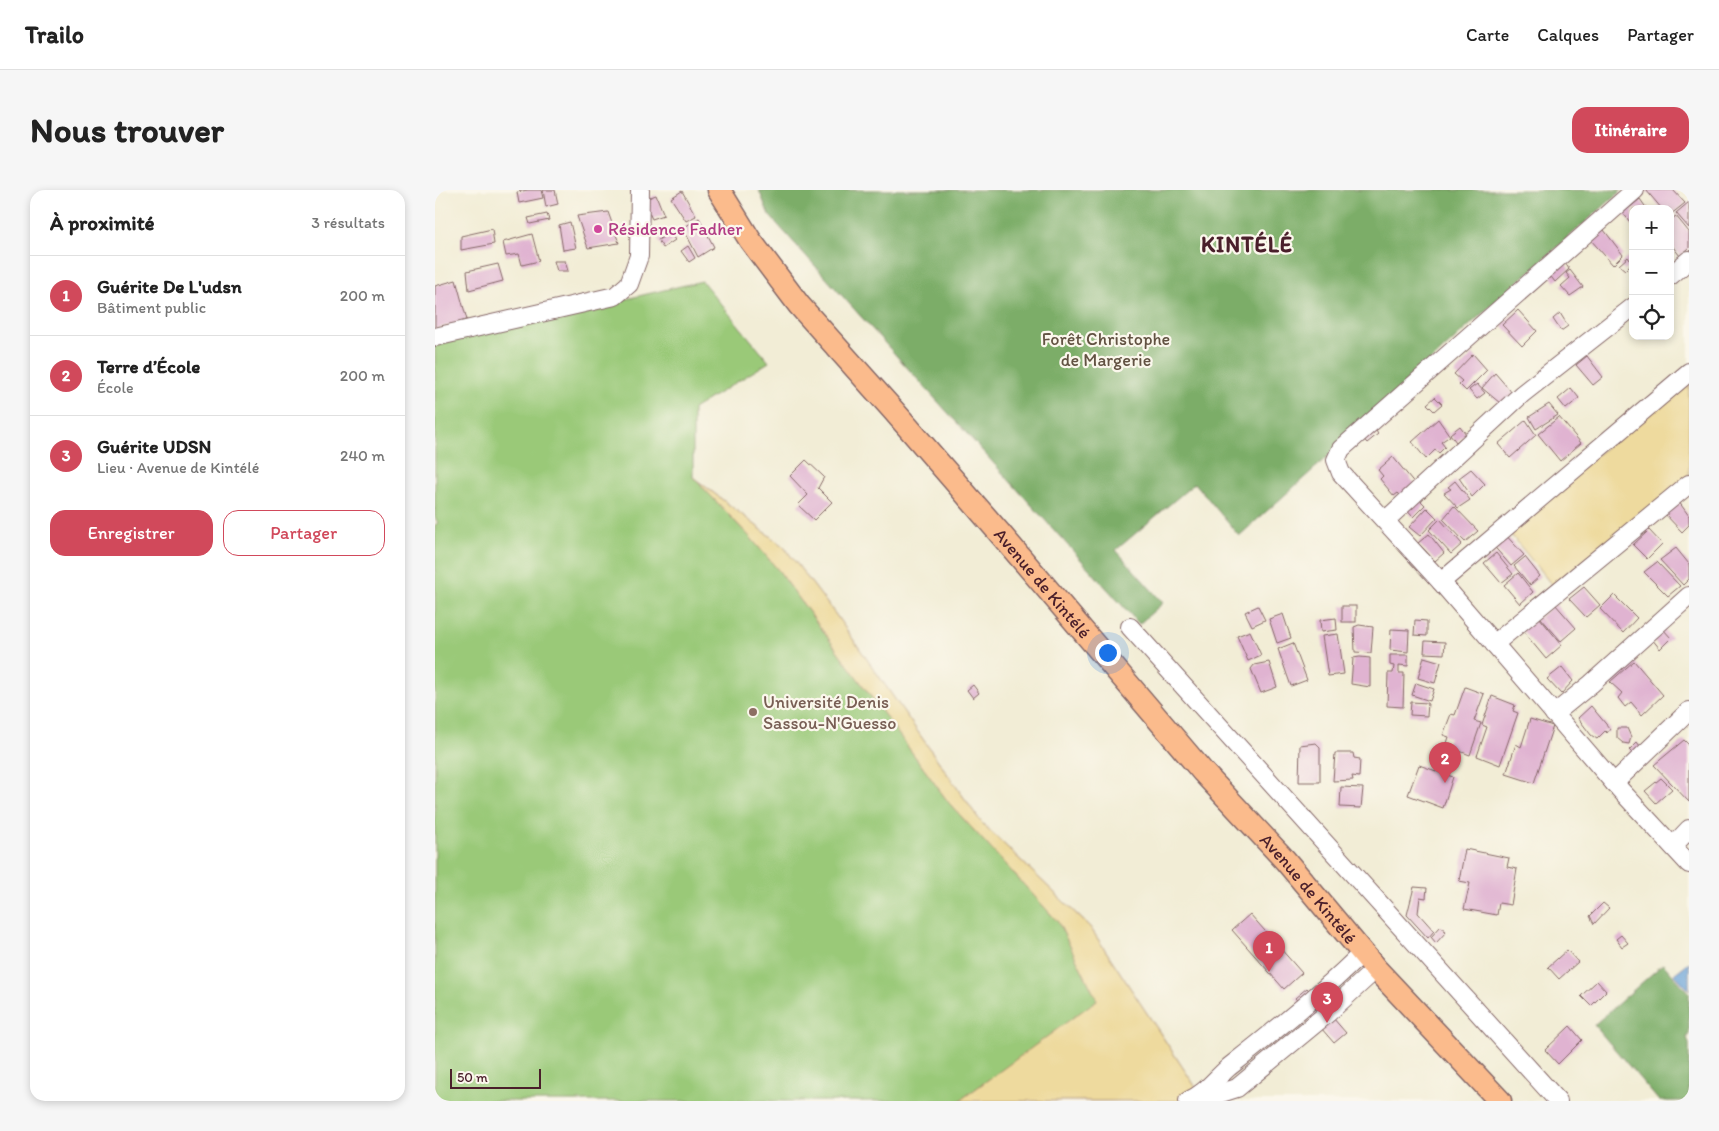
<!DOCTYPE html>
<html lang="fr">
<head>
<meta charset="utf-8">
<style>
	:root { --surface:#fff; --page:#f6f6f6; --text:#222; --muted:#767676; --line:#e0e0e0; --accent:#d1495b }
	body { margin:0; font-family:Itim,sans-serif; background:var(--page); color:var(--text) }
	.controls { position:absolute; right:15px; top:15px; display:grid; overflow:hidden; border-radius:10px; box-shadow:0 2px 8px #0003 }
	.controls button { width:45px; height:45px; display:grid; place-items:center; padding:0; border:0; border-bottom:1px solid var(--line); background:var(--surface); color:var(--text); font:25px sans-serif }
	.scale { position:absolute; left:15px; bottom:12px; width:91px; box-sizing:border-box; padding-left:5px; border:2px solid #4a1f2b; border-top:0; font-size:14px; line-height:18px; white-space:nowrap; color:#4a1f2b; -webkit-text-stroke:4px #fbf7ec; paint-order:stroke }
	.you { position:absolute; left:672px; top:462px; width:18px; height:18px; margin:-12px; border:4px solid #fff; border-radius:50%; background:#1a73e8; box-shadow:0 0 0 8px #1a73e833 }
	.badge { display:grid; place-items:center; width:32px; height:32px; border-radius:50%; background:var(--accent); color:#fff; font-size:16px; font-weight:700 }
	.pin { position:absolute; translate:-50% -41px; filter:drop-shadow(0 1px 2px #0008) }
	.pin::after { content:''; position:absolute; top:26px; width:18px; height:15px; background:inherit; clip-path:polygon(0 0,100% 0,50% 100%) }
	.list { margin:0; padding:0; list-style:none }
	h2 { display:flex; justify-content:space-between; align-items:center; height:65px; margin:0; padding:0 20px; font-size:21px }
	h2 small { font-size:16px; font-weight:400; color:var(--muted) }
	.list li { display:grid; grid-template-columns:32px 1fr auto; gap:15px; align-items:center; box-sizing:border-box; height:80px; padding:0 20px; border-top:1px solid var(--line) }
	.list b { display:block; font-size:19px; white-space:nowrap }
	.list p { margin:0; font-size:16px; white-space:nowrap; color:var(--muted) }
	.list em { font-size:16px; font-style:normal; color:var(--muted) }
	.actions { display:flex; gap:10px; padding:15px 20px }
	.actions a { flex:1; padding:11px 0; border:1px solid var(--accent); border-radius:15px; text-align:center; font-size:18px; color:var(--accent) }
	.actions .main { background:var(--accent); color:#fff }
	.icon { flex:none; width:28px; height:28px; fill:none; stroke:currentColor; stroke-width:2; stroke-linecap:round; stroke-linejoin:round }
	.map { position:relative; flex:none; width:1254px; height:911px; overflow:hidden; border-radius:15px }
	header { display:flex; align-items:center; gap:30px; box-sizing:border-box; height:70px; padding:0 25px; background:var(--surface); border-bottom:1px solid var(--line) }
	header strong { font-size:24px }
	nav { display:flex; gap:28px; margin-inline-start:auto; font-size:18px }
	.intro { display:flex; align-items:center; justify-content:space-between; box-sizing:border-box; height:120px; padding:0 30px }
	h1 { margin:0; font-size:35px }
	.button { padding:12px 22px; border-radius:15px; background:var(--accent); color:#fff; font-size:18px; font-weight:700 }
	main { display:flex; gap:30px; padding:0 30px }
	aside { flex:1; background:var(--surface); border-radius:15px; box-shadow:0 2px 8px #0003 }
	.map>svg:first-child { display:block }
</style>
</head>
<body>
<header>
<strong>Trailo</strong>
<nav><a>Carte</a><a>Calques</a><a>Partager</a></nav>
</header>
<div class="intro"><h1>Nous trouver</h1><a class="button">Itinéraire</a></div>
<main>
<aside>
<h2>À proximité<small>3 résultats</small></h2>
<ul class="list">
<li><span class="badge">1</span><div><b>Guérite De L'udsn</b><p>Bâtiment public</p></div><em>200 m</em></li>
<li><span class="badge">2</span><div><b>Terre d’École</b><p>École</p></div><em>200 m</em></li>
<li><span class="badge">3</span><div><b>Guérite UDSN</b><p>Lieu · Avenue de Kintélé</p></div><em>240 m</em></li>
</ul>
<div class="actions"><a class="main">Enregistrer</a><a>Partager</a></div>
</aside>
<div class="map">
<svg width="1254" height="911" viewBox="0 0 1254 911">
	<rect width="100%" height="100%" fill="#fbf7ec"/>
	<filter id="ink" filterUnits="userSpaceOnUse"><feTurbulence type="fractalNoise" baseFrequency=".02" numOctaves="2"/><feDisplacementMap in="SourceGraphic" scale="10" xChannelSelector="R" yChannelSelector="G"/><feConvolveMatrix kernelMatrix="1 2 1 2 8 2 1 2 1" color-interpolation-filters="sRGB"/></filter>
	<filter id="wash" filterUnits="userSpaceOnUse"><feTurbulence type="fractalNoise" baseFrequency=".0096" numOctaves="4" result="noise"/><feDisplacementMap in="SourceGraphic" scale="20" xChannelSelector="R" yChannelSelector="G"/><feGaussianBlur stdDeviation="1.12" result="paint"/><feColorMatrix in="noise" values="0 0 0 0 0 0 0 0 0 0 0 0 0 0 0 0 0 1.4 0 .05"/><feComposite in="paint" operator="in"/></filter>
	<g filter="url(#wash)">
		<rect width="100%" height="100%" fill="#f2edd6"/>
		<!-- green -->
		<polygon fill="#9ac978" stroke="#727452" points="267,91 334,172 258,219 258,287 315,347 344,381 514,613 623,732 663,810 524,911 0,911 0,335 3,333 0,327 0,154"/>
		<!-- forest -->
		<g fill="#7bad68" stroke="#62664a">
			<polygon points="324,0 1187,0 1050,121 888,271 804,346 760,293 681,360 728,413 704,434 334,25"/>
			<polygon points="1228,774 1254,803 1254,844 1252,847 1254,854 1254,911 1224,911 1159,835"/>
		</g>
		<!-- sand -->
		<g fill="#eeda9e" stroke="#9c7c64">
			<polygon points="1254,188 1254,288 1121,400 1072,340"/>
			<polygon points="258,287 349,357 401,425 546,632 655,737 766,905 753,911 524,911 662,810 623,732 514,613 344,381 315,347"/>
		</g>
		<!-- water -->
		<polygon fill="#69a2d8" stroke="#5a6082" points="1254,772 1254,800 1239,784"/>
		<g id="blocks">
			<!-- building -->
			<g fill="#e0b3d1">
				<polygon points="93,0 106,0 108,8 84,13 82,2"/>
				<polygon points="108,0 120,0 123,14 111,17"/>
				<polygon points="1211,0 1238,0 1250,13 1235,25 1235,19 1227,19"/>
				<polygon points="247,1 261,26 251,31 236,8"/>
				<polygon points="221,5 229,25 217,29 208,10"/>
				<polygon points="1205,9 1212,19 1198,19 1198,36 1188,23"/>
				<polygon points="1254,12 1254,38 1241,23"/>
				<polygon points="173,22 184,53 153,58 142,26"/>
				<polygon points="112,24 114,30 95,34 93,28"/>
				<polygon points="1241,26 1254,42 1254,58 1245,66 1235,53 1235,30"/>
				<polygon points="264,28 279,57 263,67 248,38"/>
				<polygon points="135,32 141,58 128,60 124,35"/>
				<polygon points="57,39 59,54 26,60 26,46"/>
				<polygon points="1169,40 1188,65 1178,75 1155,49"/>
				<polygon points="235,43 240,50 228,58 223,50"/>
				<polygon points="97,44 104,71 87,75 84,64 71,66 68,52"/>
				<polygon points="253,56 260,68 254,72 246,61"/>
				<polygon points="1193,67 1197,73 1190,80 1184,75"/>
				<polygon points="119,71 130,71 133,81 122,81"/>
				<polygon points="1129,71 1134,79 1120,92 1114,84"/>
				<polygon points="63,74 68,91 34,100 32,81"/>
				<polygon points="1135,80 1148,97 1135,106 1126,96 1135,88 1131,83"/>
				<polygon points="21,90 32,130 0,139 0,96"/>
				<polygon points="1083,120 1102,141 1087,156 1067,135"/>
				<polygon points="1125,123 1133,136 1126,141 1118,129"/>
				<polygon points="1038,164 1052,180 1031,201 1024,194 1027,191 1019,184"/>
				<polygon points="1152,166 1168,187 1158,195 1141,175"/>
				<polygon points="1060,183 1079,205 1065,213 1047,198"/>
				<polygon points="1042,194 1050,203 1042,209 1034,200"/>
				<polygon points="1136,198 1144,208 1131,219 1123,209"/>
				<polygon points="1000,207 1007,214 999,221 992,214"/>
				<polygon points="1114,214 1123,225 1101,239 1094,227"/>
				<polygon points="1124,227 1146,253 1125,271 1103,244"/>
				<polygon points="1003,229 1015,246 1006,252 1010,257 1004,263 1000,260 991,269 977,252"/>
				<polygon points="1091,230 1101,245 1075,268 1063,254"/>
				<polygon points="1025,236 1031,244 1021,252 1015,244"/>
				<polygon points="939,238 943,244 932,253 927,247"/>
				<polygon points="958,267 981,295 967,307 963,303 959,306 945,289 948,286 943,280"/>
				<polygon points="371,270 389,287 383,298 397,312 379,330 363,315 373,305 355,286"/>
				<polygon points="1036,279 1050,294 1037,307 1024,288"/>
				<polygon points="1020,291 1035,310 1023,318 1009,303 1016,299 1013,297"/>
				<polygon points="980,305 990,315 978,327 968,316"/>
				<polygon points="1244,312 1254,326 1254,335 1247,342 1229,323"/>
				<polygon points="1019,316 1043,341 1030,352 1008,329"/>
				<polygon points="992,318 1002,328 985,346 974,337"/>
				<polygon points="1005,329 1027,354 1016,364 994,340"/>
				<polygon points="1211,332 1216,336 1214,340 1227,354 1212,369 1198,355 1212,342 1207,338"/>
				<polygon points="1068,342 1089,365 1076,376 1056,353"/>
				<polygon points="994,344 1009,363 1000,371 983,353"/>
				<polygon points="1241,358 1254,374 1254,389 1248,395 1225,370"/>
				<polygon points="1061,363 1078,384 1066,393 1049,373"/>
				<polygon points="1090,367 1105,386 1095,395 1079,376"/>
				<polygon points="1222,372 1245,396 1233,406 1209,382"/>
				<polygon points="1083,383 1098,402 1085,414 1069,395"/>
				<polygon points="1149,397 1165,415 1151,427 1134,409"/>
				<polygon points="1179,405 1202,428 1188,443 1165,419"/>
				<polygon points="1120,414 1141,438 1126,451 1105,427"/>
				<polygon points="823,416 830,430 817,436 810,422"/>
				<rect x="907" y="416" width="14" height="16"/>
				<polygon points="848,424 856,448 842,453 834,429"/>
				<polygon points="1104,427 1127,455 1111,469 1087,440"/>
				<polygon points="901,428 902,440 886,442 885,430"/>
				<polygon points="980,430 992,431 992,446 979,445"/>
				<polygon points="924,435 938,437 936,463 920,462 919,437"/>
				<polygon points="956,439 974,440 973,462 955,460"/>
				<polygon points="1228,439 1236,448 1225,459 1217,449"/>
				<polygon points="815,441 826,465 813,471 802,446"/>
				<polygon points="903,444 909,484 893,486 887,446"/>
				<polygon points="990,451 1010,452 1009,464 989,463"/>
				<polygon points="858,453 872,490 856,496 843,459"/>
				<polygon points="955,465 973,465 973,476 964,475 964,483 969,483 968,517 952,516 953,483 958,483 959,476 955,475"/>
				<polygon points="925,467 935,468 935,497 916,494 918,468"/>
				<polygon points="989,467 1006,472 1000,493 983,488"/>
				<polygon points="1199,471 1228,505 1207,525 1196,512 1190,517 1183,508 1187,503 1175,492"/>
				<polygon points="834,472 842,497 826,503 816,479 819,475"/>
				<polygon points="1127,477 1138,491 1126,504 1112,489"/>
				<polygon points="981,493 999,499 995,511 977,505"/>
				<polygon points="538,495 544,503 538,508 532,500"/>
				<polygon points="1030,497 1049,504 1039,531 1046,533 1035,565 1011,556 1014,547 1008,545 1016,524 1020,525"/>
				<polygon points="1057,506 1080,515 1078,521 1083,523 1065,575 1042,566 1052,537 1047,535"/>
				<polygon points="976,512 993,513 992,526 975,525"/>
				<polygon points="1156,516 1175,539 1172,543 1170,541 1162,549 1156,545 1143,528"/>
				<polygon points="1095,529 1118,536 1099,593 1071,584 1081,554 1086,557"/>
				<polygon points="1182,538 1192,538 1196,547 1194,554 1188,553 1182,548"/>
				<polygon points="1249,550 1254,555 1254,612 1219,575"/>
				<polygon points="1202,552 1208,560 1201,567 1194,560"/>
				<polygon points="881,553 885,557 885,592 864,592 865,555"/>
				<polygon points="900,563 918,563 919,568 925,569 924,587 917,586 918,590 898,591"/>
				<polygon points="984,575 1018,587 1008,618 973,605"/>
				<polygon points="1226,588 1237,599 1221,613 1210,601"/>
				<polygon points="906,597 928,598 926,618 905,617"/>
				<polygon points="1030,659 1074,668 1072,677 1082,679 1076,715 1064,713 1062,725 1029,719 1035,693 1024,691"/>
				<polygon points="979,697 992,698 991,708 985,707 983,723 999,741 993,748 972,725"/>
				<polygon points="1168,713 1174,718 1159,734 1155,726"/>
				<polygon points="815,724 867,783 849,799 797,740"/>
				<polygon points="1006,736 1011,742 1001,753 996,747"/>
				<polygon points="1186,745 1193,753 1187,757 1181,749"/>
				<polygon points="1132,760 1143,772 1124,789 1113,777"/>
				<polygon points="1162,791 1171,801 1156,816 1146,806"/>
				<polygon points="872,798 911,843 899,853 860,808"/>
				<polygon points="1135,836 1147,850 1123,874 1110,860"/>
			</g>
		</g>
	</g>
	<g filter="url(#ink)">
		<use href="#blocks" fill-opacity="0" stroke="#856767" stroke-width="1"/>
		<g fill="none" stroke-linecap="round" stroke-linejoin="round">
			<!-- minor casing -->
			<g stroke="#856767" stroke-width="20">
				<g id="minor">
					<polyline points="1200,0 906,259 901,270 906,283 1006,392 1179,593 1254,674"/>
					<polyline points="1235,86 1254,70"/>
					<polyline points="0,147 180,106 194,94 204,66 205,0"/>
					<polyline points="951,330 1087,204 1198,117"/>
					<polyline points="1006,392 1254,182"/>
					<polyline points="695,437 1123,911"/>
					<polyline points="1059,454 1254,294"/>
					<polyline points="1119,524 1156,494 1254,406"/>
					<polyline points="1179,593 1254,521"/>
					<polyline points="1238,656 1254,639"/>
					<polyline points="766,905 771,908 802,898 893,823 941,779"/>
					<path d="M753,911C771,903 779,890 794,877C840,841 886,804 927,763"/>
				</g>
			</g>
			<!-- major casing -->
			<g stroke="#856767" stroke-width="25">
				<g id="major">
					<path id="s1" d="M284,0L315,50L364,115L458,220L568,347L768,582L850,670L941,779L1065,911"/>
				</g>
			</g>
			<!-- minor -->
			<use href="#minor" stroke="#fff" stroke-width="18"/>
			<!-- major -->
			<use href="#major" stroke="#fbbb8c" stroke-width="22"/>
		</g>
	</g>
	<!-- markers -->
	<circle fill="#d1479c" stroke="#fbf7ec" stroke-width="2" cx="163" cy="39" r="5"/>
	<circle fill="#8d6e63" stroke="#fbf7ec" stroke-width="2" cx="318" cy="522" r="5"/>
	<g text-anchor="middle" stroke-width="4.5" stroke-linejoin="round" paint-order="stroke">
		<!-- hotel labels -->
		<g font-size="18" fill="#b23c85" stroke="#fbf7ec" text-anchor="start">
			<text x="173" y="45">Résidence Fadher</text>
		</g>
		<!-- park labels -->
		<g font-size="18" fill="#625242" stroke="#fbf7ec">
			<text x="671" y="155">Forêt Christophe<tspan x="671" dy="21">de Margerie</tspan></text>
		</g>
		<!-- street labels -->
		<g font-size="18" fill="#4a1f2b" stroke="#fbf7ec">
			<text dy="6" stroke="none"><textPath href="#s1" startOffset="510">Avenue de Kintélé</textPath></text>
			<text dy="6" stroke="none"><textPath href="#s1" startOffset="915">Avenue de Kintélé</textPath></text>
		</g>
		<!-- education labels -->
		<g font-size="18" fill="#785e54" stroke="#fbf7ec" text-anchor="start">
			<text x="328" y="518">Université Denis<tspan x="328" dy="21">Sassou-N'Guesso</tspan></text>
		</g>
		<!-- district labels -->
		<g font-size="22" font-weight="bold" letter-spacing="1" fill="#4a1f2b" stroke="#fbf7ec">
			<text x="812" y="62">KINTÉLÉ</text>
		</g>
	</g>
</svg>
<div class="controls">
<button>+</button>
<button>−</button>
<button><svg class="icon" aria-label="locate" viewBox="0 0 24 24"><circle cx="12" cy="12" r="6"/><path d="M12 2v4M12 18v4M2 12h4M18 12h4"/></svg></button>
</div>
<div class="scale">50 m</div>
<div class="you"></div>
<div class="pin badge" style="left:834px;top:782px">1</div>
<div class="pin badge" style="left:1010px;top:593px">2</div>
<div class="pin badge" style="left:892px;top:833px">3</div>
</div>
</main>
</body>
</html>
